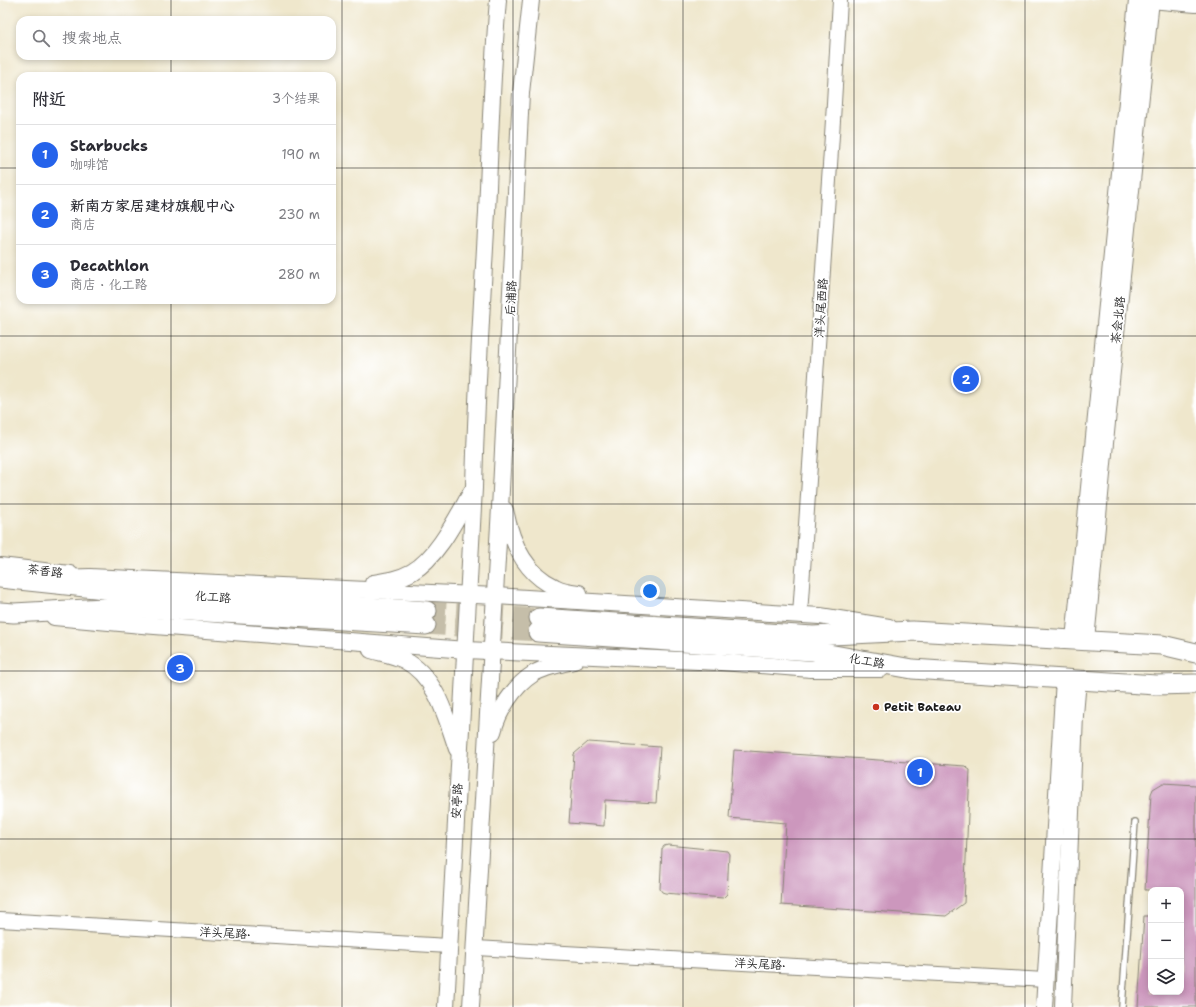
<!DOCTYPE html>
<html lang="zh">
<head>
<meta charset="utf-8">
<style>
	:root { --surface:#fff; --page:#f7f7f7; --text:#2b2b33; --muted:#7c7c81; --line:#e1e1e2; --accent:#2563eb }
	body { margin:0; font-family:"Shantell Sans","LXGW WenKai TC",sans-serif; background:var(--page); color:var(--text) }
	.controls { position:absolute; right:12px; bottom:12px; display:grid; overflow:hidden; border-radius:8px; box-shadow:0 2px 6px #0003 }
	.controls button { width:36px; height:36px; display:grid; place-items:center; padding:0; border:0; border-bottom:1px solid var(--line); background:var(--surface); color:var(--text); font:20px sans-serif }
	.you { position:absolute; left:650px; top:591px; width:14px; height:14px; margin:-10px; border:3px solid #fff; border-radius:50%; background:#1a73e8; box-shadow:0 0 0 6px #1a73e833 }
	.badge { display:grid; place-items:center; width:26px; height:26px; border-radius:50%; background:var(--accent); color:#fff; font-size:13px; font-weight:700 }
	.pin { position:absolute; translate:-50% -50%; border:2px solid #fff; box-shadow:0 1px 4px #0006 }
	.list { margin:0; padding:0; list-style:none }
	h2 { display:flex; justify-content:space-between; align-items:center; height:52px; margin:0; padding:0 16px; font-size:17px }
	h2 small { font-size:13px; font-weight:400; color:var(--muted) }
	.list li { display:grid; grid-template-columns:26px 1fr auto; gap:12px; align-items:center; box-sizing:border-box; height:60px; padding:0 16px; border-top:1px solid var(--line) }
	.list b { display:block; font-size:15px; white-space:nowrap }
	.list p { margin:0; font-size:13px; white-space:nowrap; color:var(--muted) }
	.list em { font-size:13px; font-style:normal; color:var(--muted) }
	.icon { flex:none; width:22px; height:22px; fill:none; stroke:currentColor; stroke-width:2; stroke-linecap:round; stroke-linejoin:round }
	.map { position:relative; flex:none; width:1196px; height:1007px; overflow:hidden }
	.search { position:absolute; background:var(--surface); box-shadow:0 2px 6px #0003; left:16px; top:16px; width:320px; height:44px; display:flex; align-items:center; gap:10px; box-sizing:border-box; padding:0 14px; border-radius:12px; color:var(--muted); font-size:15px }
	.panel { position:absolute; background:var(--surface); box-shadow:0 2px 6px #0003; left:16px; top:72px; width:320px; height:232px; border-radius:12px }
	.map>svg:first-child { display:block }
</style>
</head>
<body>
<div class="map">
<svg width="1196" height="1007" viewBox="0 0 1196 1007">
	<rect width="100%" height="100%" fill="#fff"/>
	<filter id="ink" filterUnits="userSpaceOnUse"><feTurbulence type="fractalNoise" baseFrequency=".025" numOctaves="2"/><feDisplacementMap in="SourceGraphic" scale="8" xChannelSelector="R" yChannelSelector="G"/><feConvolveMatrix kernelMatrix="1 2 1 2 8 2 1 2 1" color-interpolation-filters="sRGB"/></filter>
	<filter id="wash" filterUnits="userSpaceOnUse"><feTurbulence type="fractalNoise" baseFrequency=".012" numOctaves="4" result="noise"/><feDisplacementMap in="SourceGraphic" scale="16" xChannelSelector="R" yChannelSelector="G"/><feGaussianBlur stdDeviation="0.9" result="paint"/><feColorMatrix in="noise" values="0 0 0 0 0 0 0 0 0 0 0 0 0 0 0 0 0 1.4 0 .05"/><feComposite in="paint" operator="in"/></filter>
	<g filter="url(#wash)">
		<rect width="100%" height="100%" fill="#efe7cc"/>
		<g id="blocks">
			<!-- building -->
			<g fill="#cc97bd">
				<polygon points="588,742 660,747 656,803 605,800 604,826 569,823 574,754"/>
				<polygon points="734,750 965,766 967,768 970,770 964,903 946,916 781,905 786,823 729,818"/>
				<polygon points="1163,783 1196,785 1196,1007 1138,1007 1144,916 1151,916 1151,992 1181,992 1181,890 1145,890 1151,794 1153,789"/>
				<polygon points="668,845 727,851 729,854 727,894 723,898 665,893 662,892 660,889 662,849 664,846"/>
			</g>
		</g>
	</g>
	<g filter="url(#ink)">
		<use href="#blocks" fill-opacity="0" stroke="#868274" stroke-width="1"/>
		<g fill="none" stroke-linecap="round" stroke-linejoin="round">
			<!-- trunk-tunnel -->
			<g stroke="#c5bea9" stroke-width="19" stroke-dasharray="19 10" stroke-linecap="butt">
				<polyline points="427,611 539,618"/>
				<polyline points="426,625 538,632"/>
			</g>
			<!-- service casing -->
			<g stroke="#868274" stroke-width="8">
				<polyline id="service" points="1122,1007 1135,822"/>
			</g>
			<!-- tertiary casing -->
			<g stroke="#868274" stroke-width="16">
				<g id="tertiary">
					<polyline points="800,615 833,120 840,0"/>
					<polyline points="0,920 449,946"/>
					<polyline points="476,948 1045,980"/>
				</g>
			</g>
			<!-- secondary casing -->
			<g stroke="#868274" stroke-width="18">
				<g id="secondary">
					<polyline points="1150,0 1196,4"/>
					<path d="M505,510C511,541 524,573 555,587C562,591 571,592 579,593"/>
					<polyline points="0,566 70,574"/>
					<polyline points="58,578 90,577 496,596 820,616 889,627"/>
					<path d="M373,583C386,581 400,579 412,572C438,557 457,517 472,491"/>
					<polyline points="54,617 142,625 466,650 721,662 811,669 881,669"/>
					<polyline points="1074,640 1137,0"/>
					<polyline points="1086,640 1111,381 1151,0"/>
					<path d="M371,650C381,653 394,655 404,660C436,676 446,717 457,749"/>
					<path d="M493,732C498,711 514,686 533,674C544,667 561,664 574,661"/>
					<path d="M446,1007L474,488C476,396 482,304 487,212C490,141 492,71 498,0"/>
					<polyline points="471,1007 501,490 521,93 531,0"/>
					<polyline points="1044,1007 1064,679"/>
					<polyline points="1063,1007 1075,715 1078,680"/>
				</g>
			</g>
			<!-- trunk casing -->
			<g stroke="#868274" stroke-width="21">
				<g id="trunk">
					<polyline points="0,578 123,591 427,611"/>
					<polyline points="0,612 14,613 122,607 426,625"/>
					<polyline points="539,618 813,636 912,631 1162,645 1196,653"/>
					<polyline points="538,632 812,651 912,669 1156,685 1196,684"/>
				</g>
			</g>
			<!-- service -->
			<use href="#service" stroke="#fff" stroke-width="5.5"/>
			<!-- tertiary -->
			<use href="#tertiary" stroke="#fff" stroke-width="14"/>
			<!-- secondary -->
			<use href="#secondary" stroke="#fff" stroke-width="16"/>
			<!-- trunk -->
			<use href="#trunk" stroke="#fff" stroke-width="19"/>
		</g>
	</g>
	<!-- grid -->
	<path fill="none" stroke="#1c1c1c" stroke-width="1" stroke-opacity="0.55" d="M171,0V20M342,0V1007M513,0V1007M683,0V1007M854,0V1007M1025,0V1007M171,56V76M0,168H20M332,168H1196M171,300V1007M0,336H1196M0,504H1196M0,671H1196M0,839H1196"/>
	<!-- markers -->
	<circle fill="#c8321e" stroke="#fff" stroke-width="1.5" cx="876" cy="707" r="4"/>
	<g text-anchor="middle" stroke-width="3.5" stroke-linejoin="round" paint-order="stroke">
		<!-- street labels -->
		<g font-size="12" fill="#1c1c1c" stroke="#fff">
			<text transform="translate(511 298) rotate(-87)" y="4">后浦路</text>
			<text transform="translate(821 308) rotate(-86)" y="4">洋头尾西路</text>
			<text transform="translate(1118 320) rotate(-84)" y="4">茶会北路</text>
			<text transform="translate(45 571) rotate(7)" y="4">茶香路</text>
			<text transform="translate(213 597) rotate(4)" y="4">化工路</text>
			<text transform="translate(867 661) rotate(10)" y="4">化工路</text>
			<text transform="translate(457 801) rotate(-87)" y="4">安亭路</text>
			<text transform="translate(225 933) rotate(3)" y="4">洋头尾路·</text>
			<text transform="translate(760 964) rotate(3)" y="4">洋头尾路·</text>
		</g>
		<!-- poi labels -->
		<g font-size="12" font-weight="bold" fill="#1c1c1c" stroke="#fff" text-anchor="start">
			<text x="884" y="711">Petit Bateau</text>
		</g>
	</g>
</svg>
<div class="controls">
<button>+</button>
<button>−</button>
<button><svg class="icon" aria-label="layers" viewBox="0 0 24 24"><path d="M12 4l9 5-9 5-9-5zM3 14l9 5 9-5"/></svg></button>
</div>
<div class="you"></div>
<div class="pin badge" style="left:920px;top:772px">1</div>
<div class="pin badge" style="left:966px;top:379px">2</div>
<div class="pin badge" style="left:180px;top:668px">3</div>
<div class="search"><svg class="icon" aria-label="search" viewBox="0 0 24 24"><circle cx="10" cy="10" r="6"/><path d="M15 15l6 6"/></svg>搜索地点</div>
<section class="panel">
<h2>附近<small>3个结果</small></h2>
<ul class="list">
<li><span class="badge">1</span><div><b>Starbucks</b><p>咖啡馆</p></div><em>190 m</em></li>
<li><span class="badge">2</span><div><b>新南方家居建材旗舰中心</b><p>商店</p></div><em>230 m</em></li>
<li><span class="badge">3</span><div><b>Decathlon</b><p>商店 · 化工路</p></div><em>280 m</em></li>
</ul>
</section>
</div>
</body>
</html>
